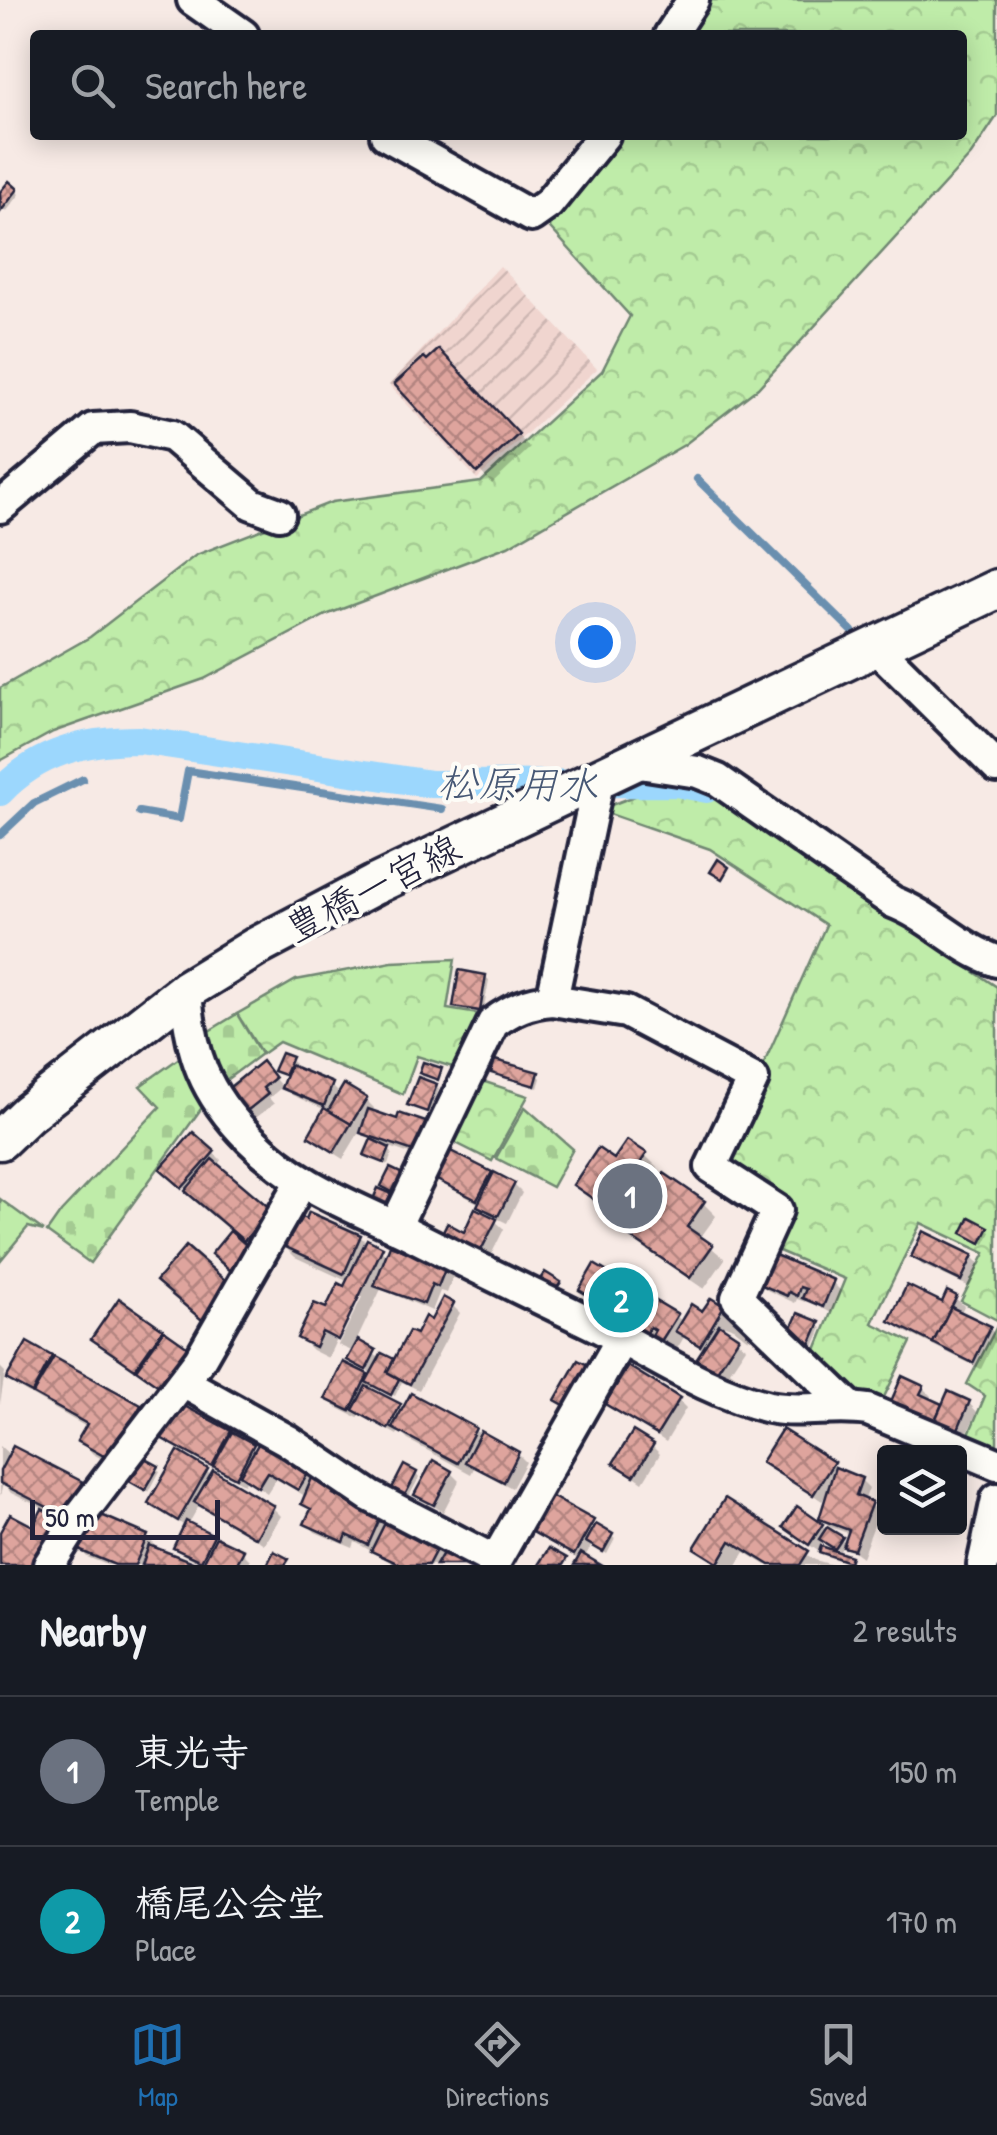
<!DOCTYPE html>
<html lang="en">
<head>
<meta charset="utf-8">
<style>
	:root { --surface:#171b24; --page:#242831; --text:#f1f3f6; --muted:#9ea1a6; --line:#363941; --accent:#1f6fb2 }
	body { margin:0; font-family:"Patrick Hand","Klee One",sans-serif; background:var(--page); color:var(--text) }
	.controls { position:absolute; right:30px; bottom:30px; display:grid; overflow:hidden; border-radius:10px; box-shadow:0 5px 25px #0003 }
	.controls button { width:90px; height:90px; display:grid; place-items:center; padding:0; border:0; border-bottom:2px solid var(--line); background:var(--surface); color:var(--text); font:50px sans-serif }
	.scale { position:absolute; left:30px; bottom:25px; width:190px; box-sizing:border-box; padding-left:10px; border:5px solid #22223b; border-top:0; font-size:28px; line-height:35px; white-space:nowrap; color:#22223b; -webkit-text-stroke:8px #fdfcf7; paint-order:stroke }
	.you { position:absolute; left:595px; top:642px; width:35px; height:35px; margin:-25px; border:8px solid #fff; border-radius:50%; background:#1a73e8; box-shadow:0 0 0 15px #1a73e833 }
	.badge { display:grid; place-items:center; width:65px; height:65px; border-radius:50%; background:var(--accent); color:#fff; font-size:32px; font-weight:700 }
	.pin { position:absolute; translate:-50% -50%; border:5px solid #fff; box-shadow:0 2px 10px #0006 }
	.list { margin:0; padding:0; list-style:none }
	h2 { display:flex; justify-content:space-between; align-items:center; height:130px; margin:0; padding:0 40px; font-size:42px }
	h2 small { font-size:32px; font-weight:400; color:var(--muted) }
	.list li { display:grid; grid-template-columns:65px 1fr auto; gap:30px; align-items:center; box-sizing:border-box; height:150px; padding:0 40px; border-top:2px solid var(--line) }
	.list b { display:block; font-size:38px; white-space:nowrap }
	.list p { margin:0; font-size:32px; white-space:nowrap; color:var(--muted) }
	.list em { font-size:32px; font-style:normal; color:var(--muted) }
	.icon { flex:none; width:55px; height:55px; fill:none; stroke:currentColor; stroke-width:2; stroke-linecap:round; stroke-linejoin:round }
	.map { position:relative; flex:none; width:997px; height:1565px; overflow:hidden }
	.search { position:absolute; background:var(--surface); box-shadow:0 5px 25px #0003; left:30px; right:30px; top:30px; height:110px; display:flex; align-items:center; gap:25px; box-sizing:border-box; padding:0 35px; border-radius:10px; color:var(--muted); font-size:38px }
	.sheet { height:430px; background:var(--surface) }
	nav { display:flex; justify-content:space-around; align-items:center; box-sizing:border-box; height:140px; border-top:2px solid var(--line); background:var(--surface); font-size:28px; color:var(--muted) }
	nav a { display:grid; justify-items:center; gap:5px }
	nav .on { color:var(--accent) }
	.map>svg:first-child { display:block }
</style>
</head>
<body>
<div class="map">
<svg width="997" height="1565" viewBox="0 0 997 1565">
	<defs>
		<pattern id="industrial-furrows" width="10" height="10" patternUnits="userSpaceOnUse" patternTransform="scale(2.5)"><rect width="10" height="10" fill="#f0d5cf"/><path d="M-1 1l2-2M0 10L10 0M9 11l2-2" fill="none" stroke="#ceb7b3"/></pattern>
		<pattern id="forest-crowns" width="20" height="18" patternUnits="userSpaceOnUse" patternTransform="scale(2.5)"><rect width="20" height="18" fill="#bfeca9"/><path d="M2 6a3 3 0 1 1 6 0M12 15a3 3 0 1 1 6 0" fill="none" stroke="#a4ca92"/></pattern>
		<pattern id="cemetery-stones" width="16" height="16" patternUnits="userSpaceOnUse" patternTransform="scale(2.5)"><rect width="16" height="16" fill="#bfeca9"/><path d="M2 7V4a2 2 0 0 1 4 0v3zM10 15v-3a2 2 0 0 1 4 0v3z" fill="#a4ca92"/></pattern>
		<pattern id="building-cross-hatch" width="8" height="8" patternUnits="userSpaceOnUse" patternTransform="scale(2.5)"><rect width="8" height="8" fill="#dea49d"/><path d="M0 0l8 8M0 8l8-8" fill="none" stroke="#b48581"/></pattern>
	</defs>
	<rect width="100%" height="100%" fill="#f7eae5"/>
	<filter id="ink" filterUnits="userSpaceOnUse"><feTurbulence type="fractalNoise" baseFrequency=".01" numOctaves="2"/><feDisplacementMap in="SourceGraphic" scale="20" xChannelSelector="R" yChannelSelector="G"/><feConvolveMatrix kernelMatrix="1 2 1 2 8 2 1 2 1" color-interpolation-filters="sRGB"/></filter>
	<g filter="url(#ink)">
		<!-- industrial -->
		<polygon fill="url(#industrial-furrows)" points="500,266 597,369 477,479 389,385"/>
		<!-- green -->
		<polygon fill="#bfeca9" stroke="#708772" stroke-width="2.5" points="0,1199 44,1231 28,1227 0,1261"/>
		<!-- forest -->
		<g fill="url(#forest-crowns)" stroke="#708772" stroke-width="2.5">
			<polygon points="705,0 997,0 997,116 971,155 758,388 684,445 508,546 326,615 204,679 53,732 0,761 0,688 90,637 196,555 332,502 481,482 602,371 630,316 543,220 617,135 962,135 962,35 682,35"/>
			<polygon points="656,788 695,791 713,797 997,987 997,1320 961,1301 985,1253 921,1223 872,1323 911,1342 882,1401 852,1396 813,1357 845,1279 767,1246 786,1208 719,1164 826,925 710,849 598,810"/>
			<polygon points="455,959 447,1009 491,1016 462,1070 417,1056 403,1094 279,1042 262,1054 237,1014 296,980 392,962"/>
			<polygon points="476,1079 528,1096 492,1161 446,1138"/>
			<polygon points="997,1326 997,1443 991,1446 968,1436 985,1396 967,1384"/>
		</g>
		<!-- cemetery -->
		<g fill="url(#cemetery-stones)" stroke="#708772" stroke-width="2.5">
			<polygon points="237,1014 261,1054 222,1083 204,1034"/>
			<polygon points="182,1056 206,1102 90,1263 47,1232 61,1212 160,1107 140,1086"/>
			<polygon points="525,1107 573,1149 552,1187 496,1158"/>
		</g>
		<!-- shadow -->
		<g fill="#0003">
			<polygon points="9,185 20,194 6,212 0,208 0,196"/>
			<polygon points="451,365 530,448 492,484 398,384"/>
			<polygon points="485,977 489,980 483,1013 460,1010 456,1006"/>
			<polygon points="290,1060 294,1063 291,1068 332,1086 340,1094 366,1100 374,1108 371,1113 398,1122 424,1124 433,1133 424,1159 384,1145 392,1153 388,1165 371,1158 367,1154 373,1141 361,1129 343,1159 319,1144 311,1136 328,1111 292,1095 284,1087 288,1077 276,1071"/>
			<polygon points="494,1072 537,1074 541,1078 538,1088"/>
			<polygon points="270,1073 282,1087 269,1098 274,1104 253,1120 245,1112"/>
			<polygon points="435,1086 439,1089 430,1114 410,1104"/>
			<polygon points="442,1150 514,1185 522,1193 507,1223 490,1215 480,1204 438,1182 430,1174"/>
			<polygon points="213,1152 221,1160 217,1166 269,1211 258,1252 244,1240 241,1243 241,1279 214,1254 234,1231 172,1177"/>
			<polygon points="645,1155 658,1168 646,1185 654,1192 703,1203 716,1216 700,1238 725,1259 704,1289 639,1245 626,1232 630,1226 576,1185 615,1162"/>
			<polygon points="493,1219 504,1229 486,1265 465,1235"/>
			<polygon points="987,1229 991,1232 985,1244 969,1236"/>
			<polygon points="360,1237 388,1256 445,1269 453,1277 447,1293 440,1291 432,1311 381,1289 356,1342 381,1359 395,1363 452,1305 460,1313 419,1390 402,1382 395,1396 374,1385 371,1391 404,1411 412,1397 518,1454 526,1462 512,1488 474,1468 471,1474 408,1440 399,1431 397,1435 360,1414 358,1418 336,1407 328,1399 366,1376 370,1380 373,1374 353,1363 354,1352 338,1345 362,1297 356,1297 328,1358 312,1350 300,1338 327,1312 349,1282 295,1257 282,1244"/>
			<polygon points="914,1256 972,1257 980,1265 970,1287 922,1265"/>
			<polygon points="758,1282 832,1282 841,1291 831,1313 807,1299 805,1302 797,1299 795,1303 767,1290"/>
			<polygon points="582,1289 676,1316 683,1322 722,1308 752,1332 748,1339 734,1328 725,1325 722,1330 746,1347 730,1371 746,1382 741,1388 722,1384 705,1350 684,1337 674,1354 660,1343 655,1350"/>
			<polygon points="955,1298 964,1306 960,1314 989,1328 997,1336 981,1369 900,1329 892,1321 943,1306"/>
			<polygon points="119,1302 189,1350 172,1395 102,1346"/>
			<polygon points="800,1316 822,1328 813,1349 794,1340"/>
			<polygon points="51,1358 140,1407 153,1420 133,1455 160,1471 149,1492 135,1484 137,1470 129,1462 124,1471 93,1454 81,1441 88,1428 17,1387 9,1379"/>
			<polygon points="0,1367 5,1372 0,1404"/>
			<polygon points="923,1388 931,1396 929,1401 944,1408 969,1403 977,1412 963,1442 900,1413"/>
			<polygon points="678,1400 686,1408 666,1442 608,1403"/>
			<polygon points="176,1405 257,1451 265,1438 345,1492 341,1501 380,1518 387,1525 389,1520 474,1565 396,1565 355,1542 353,1548 315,1532 307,1523 312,1512 304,1504 307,1497 276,1479 267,1493 247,1479 244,1484 184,1452 182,1456 213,1476 273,1508 281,1516 264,1544 200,1504 188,1525 242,1552 250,1560 248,1565 204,1565 184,1555 176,1547 186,1527 151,1503 181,1451 160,1435"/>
			<polygon points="0,1446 11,1456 81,1484 94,1496 79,1527 52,1514 70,1533 0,1565 0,1535 34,1529 44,1509 11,1493 3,1484 0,1496"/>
			<polygon points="652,1446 660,1454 643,1482 616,1463"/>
			<polygon points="764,1461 832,1464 840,1472 861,1480 869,1488 864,1501 879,1512 862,1557 844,1544 840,1551 825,1541 820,1548 850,1558 853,1564 818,1551 795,1535 821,1526 846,1544 850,1534 830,1527 822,1518 829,1490 822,1501"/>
			<polygon points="451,1473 459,1481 443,1512 417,1495"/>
			<polygon points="416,1474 419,1478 407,1500 397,1495"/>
			<polygon points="726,1502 815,1560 833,1565 766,1565 745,1552 737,1565 717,1565 697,1547"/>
			<polygon points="592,1522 615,1539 607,1554 592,1545 584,1558 596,1565 577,1565 580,1560 541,1538 532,1529"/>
			<polygon points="147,1537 155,1545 153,1549 194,1565 107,1565 87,1557 79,1548"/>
		</g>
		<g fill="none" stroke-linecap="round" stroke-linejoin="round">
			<!-- stream -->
			<g stroke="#6b8faf" stroke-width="8">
				<polyline points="697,479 852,631"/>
				<polyline points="139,812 179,819 188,771 442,809"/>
				<polyline points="0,835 34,803 83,779"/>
			</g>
			<!-- canal -->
			<path stroke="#9cd7fd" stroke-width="28" d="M0,792C38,752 85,740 139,740L431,784L676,783L707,789"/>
		</g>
		<!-- building -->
		<g fill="url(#building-cross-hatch)" stroke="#22223b" stroke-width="2.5">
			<polygon points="9,181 18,189 1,211 0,192"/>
			<polygon points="439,349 519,434 477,473 394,384 424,357 427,360"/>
			<polygon points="718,859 729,867 722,879 710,872"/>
			<polygon points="459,970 486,975 480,1011 453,1007"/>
			<polygon points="281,1053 292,1057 284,1075 273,1071"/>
			<polygon points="495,1060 539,1072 535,1086 491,1073"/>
			<polygon points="262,1061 275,1078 263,1088 268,1094 243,1114 225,1091"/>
			<polygon points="423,1062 442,1068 438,1080 419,1073"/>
			<polygon points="290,1065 333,1083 324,1106 281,1088"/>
			<polygon points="418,1077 437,1084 427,1112 407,1105"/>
			<polygon points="344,1084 367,1098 351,1124 328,1111"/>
			<polygon points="324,1108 351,1124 334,1152 308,1136"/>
			<polygon points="368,1109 397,1119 399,1113 426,1122 416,1152 360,1133"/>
			<polygon points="193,1132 215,1151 182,1188 160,1169"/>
			<polygon points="371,1139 390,1148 384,1163 364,1155"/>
			<polygon points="627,1140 647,1153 634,1172 646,1181 638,1193 646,1199 664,1173 705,1201 687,1227 713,1245 690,1278 623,1232 629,1224 573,1185 598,1148 614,1159"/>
			<polygon points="441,1146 492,1172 477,1200 427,1175"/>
			<polygon points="212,1159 271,1209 244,1241 185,1191"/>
			<polygon points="390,1168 403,1174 394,1193 381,1186"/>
			<polygon points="494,1172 515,1183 498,1216 477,1206"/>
			<polygon points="378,1188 402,1198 395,1215 371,1204"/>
			<polygon points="475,1208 497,1219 477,1258 439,1239 447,1223 464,1232"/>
			<polygon points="309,1212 361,1235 344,1274 279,1244 294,1213 306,1219"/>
			<polygon points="970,1217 989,1227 981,1243 962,1233"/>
			<polygon points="230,1231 251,1249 232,1272 211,1254"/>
			<polygon points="923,1231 973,1255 961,1281 911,1257"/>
			<polygon points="367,1239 383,1247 338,1340 322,1332 315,1347 297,1338 314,1303 326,1308 338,1283 344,1286"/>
			<polygon points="390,1245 446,1267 438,1287 432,1284 424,1304 374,1286"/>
			<polygon points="186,1246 232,1286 202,1320 156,1281"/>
			<polygon points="768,1252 834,1280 823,1307 802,1298 806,1289 800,1287 797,1296 789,1292 787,1296 755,1282"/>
			<polygon points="594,1264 678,1314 660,1343 651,1337 655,1330 650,1327 642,1339 583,1305 589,1296 579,1290"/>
			<polygon points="545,1272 561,1282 554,1292 538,1282"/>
			<polygon points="907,1285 942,1302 947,1291 957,1296 933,1343 889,1321"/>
			<polygon points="443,1297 454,1303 410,1384 387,1372 409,1331 416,1334 425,1316 431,1320"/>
			<polygon points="119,1298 163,1329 135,1369 91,1339"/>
			<polygon points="711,1298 724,1306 700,1346 675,1331 691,1304 702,1311"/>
			<polygon points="951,1307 991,1326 973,1363 933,1343"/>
			<polygon points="798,1313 820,1322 809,1347 787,1338"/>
			<polygon points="719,1324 739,1337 713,1377 693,1364"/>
			<polygon points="164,1330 191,1349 163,1389 136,1370"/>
			<polygon points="358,1340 376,1350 366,1370 347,1360"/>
			<polygon points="27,1342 52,1356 32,1393 6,1379"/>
			<polygon points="382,1353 394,1359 387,1372 399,1379 391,1395 366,1382"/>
			<polygon points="54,1357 141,1405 111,1460 77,1441 87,1424 33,1394"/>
			<polygon points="578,1360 590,1366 566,1406 555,1400"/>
			<polygon points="343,1362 368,1374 350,1411 325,1399"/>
			<polygon points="628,1366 680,1398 657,1435 605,1404"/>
			<polygon points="902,1376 924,1386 920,1394 942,1404 933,1425 889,1406"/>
			<polygon points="366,1386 401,1404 388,1429 353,1410"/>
			<polygon points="948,1391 970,1401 955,1436 933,1425"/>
			<polygon points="411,1393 476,1428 458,1463 392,1428"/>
			<polygon points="175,1401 231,1431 212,1466 157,1436"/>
			<polygon points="782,1429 834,1462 813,1495 761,1462"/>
			<polygon points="481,1431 519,1452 504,1482 465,1462"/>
			<polygon points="633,1431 654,1444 634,1476 613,1463"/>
			<polygon points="232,1432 254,1444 236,1478 213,1466"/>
			<polygon points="264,1434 314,1464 298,1490 267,1472 258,1487 240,1475"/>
			<polygon points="13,1446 83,1482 65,1516 0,1483 0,1471"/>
			<polygon points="178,1451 208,1469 178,1521 148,1503"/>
			<polygon points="135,1453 159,1466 145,1490 129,1481 135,1469 129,1466"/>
			<polygon points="433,1460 452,1471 434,1505 414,1495"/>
			<polygon points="404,1465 417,1472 403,1499 390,1492"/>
			<polygon points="835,1467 862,1478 856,1495 872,1502 854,1550 843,1547 849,1530 819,1519"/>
			<polygon points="213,1470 274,1506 256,1538 194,1502"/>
			<polygon points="315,1471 338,1482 333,1494 381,1516 368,1545 347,1535 344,1542 304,1524 311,1509 301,1504"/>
			<polygon points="549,1495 594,1520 574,1555 529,1530"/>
			<polygon points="725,1498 809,1551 800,1565 770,1565 731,1541 718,1563 694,1548"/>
			<polygon points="797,1506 823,1524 809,1545 783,1527"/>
			<polygon points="42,1509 59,1518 35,1565 0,1565 0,1532 10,1514 33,1526"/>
			<polygon points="92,1511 148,1535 135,1565 115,1565 76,1549"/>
			<polygon points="388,1517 440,1542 428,1565 401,1565 371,1551"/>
			<polygon points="186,1521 214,1535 201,1561 173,1548"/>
			<polygon points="596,1524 613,1534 603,1552 586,1542"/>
			<polygon points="827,1527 843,1537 835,1549 819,1539"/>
			<polygon points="216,1537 244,1550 236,1565 203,1563"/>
			<polygon points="149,1545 198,1564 198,1565 142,1565"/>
			<polygon points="447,1546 476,1565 436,1565"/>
			<polygon points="821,1546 851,1556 849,1562 819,1552"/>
			<polygon points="549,1548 567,1558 563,1565 538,1565"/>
			<polygon points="274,1551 289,1559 285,1565 267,1565"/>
			<polygon points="581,1553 601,1565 574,1565"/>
		</g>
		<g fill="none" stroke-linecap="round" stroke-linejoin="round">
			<!-- minor casing -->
			<g stroke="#22223b" stroke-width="38">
				<g id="minor">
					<polyline points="193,0 243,35"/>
					<polyline points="670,35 693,0"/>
					<polyline points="386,135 531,216 548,204 604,135"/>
					<polyline points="0,507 93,429 130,427 172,436 252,504 279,514"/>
					<polyline points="877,648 997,767"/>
					<path d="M633,762L698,772L718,780L893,902C932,917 958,948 997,961"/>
					<path d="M186,990C190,1053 204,1093 250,1139C298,1187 346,1203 406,1232C467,1263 529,1293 591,1323C650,1352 704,1391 769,1407C801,1414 836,1404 868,1410L997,1464"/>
					<polyline points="552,1000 626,1012 753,1079 711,1167 777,1210 737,1298 849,1406"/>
					<path d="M395,1227L493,1023C512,1009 528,1002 552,1000L599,778"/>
					<polyline points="183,1382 287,1440 370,1496 495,1561"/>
					<polyline points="49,1565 80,1516 200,1359 301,1183"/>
					<polyline points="493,1565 622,1338"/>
					<polyline points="983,1565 997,1499"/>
				</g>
			</g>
			<!-- major casing -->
			<g stroke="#22223b" stroke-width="45">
				<polyline id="major" points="0,1140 27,1114 186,990 256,947 374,885 997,589"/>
			</g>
			<!-- minor -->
			<use href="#minor" stroke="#fdfcf7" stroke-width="30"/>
			<!-- major -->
			<use href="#major" stroke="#fdfcf7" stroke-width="38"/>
		</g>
	</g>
	<g text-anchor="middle" stroke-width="8" stroke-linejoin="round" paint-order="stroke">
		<!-- street labels -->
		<g font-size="38" fill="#22223b" stroke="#fdfcf7">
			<text transform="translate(373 888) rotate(-27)" y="13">豊橋一宮線</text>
		</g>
		<!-- water labels -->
		<g font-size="40" font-style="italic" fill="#475875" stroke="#fdfcf7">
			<text transform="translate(518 784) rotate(1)" y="14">松原用水</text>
		</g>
	</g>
</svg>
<div class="controls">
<button><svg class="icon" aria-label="layers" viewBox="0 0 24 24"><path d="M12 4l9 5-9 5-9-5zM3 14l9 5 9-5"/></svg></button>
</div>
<div class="scale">50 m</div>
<div class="you"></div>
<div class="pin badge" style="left:630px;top:1196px;background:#6b7280">1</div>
<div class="pin badge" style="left:621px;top:1300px;background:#0f9aa8">2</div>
<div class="search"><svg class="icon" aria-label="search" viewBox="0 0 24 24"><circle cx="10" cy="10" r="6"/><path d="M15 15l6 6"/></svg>Search here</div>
</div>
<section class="sheet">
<h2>Nearby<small>2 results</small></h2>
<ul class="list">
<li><span class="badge" style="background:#6b7280">1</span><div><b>東光寺</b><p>Temple</p></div><em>150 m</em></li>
<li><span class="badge" style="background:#0f9aa8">2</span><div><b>橋尾公会堂</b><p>Place</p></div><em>170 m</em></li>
</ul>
</section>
<nav>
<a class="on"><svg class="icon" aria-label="map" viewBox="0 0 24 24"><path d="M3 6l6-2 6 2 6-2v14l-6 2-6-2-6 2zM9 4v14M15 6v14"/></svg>Map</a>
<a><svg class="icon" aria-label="directions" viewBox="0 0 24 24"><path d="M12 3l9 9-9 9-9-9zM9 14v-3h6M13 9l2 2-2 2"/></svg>Directions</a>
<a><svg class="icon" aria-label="saved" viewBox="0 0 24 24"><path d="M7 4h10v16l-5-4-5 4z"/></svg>Saved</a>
</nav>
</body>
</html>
